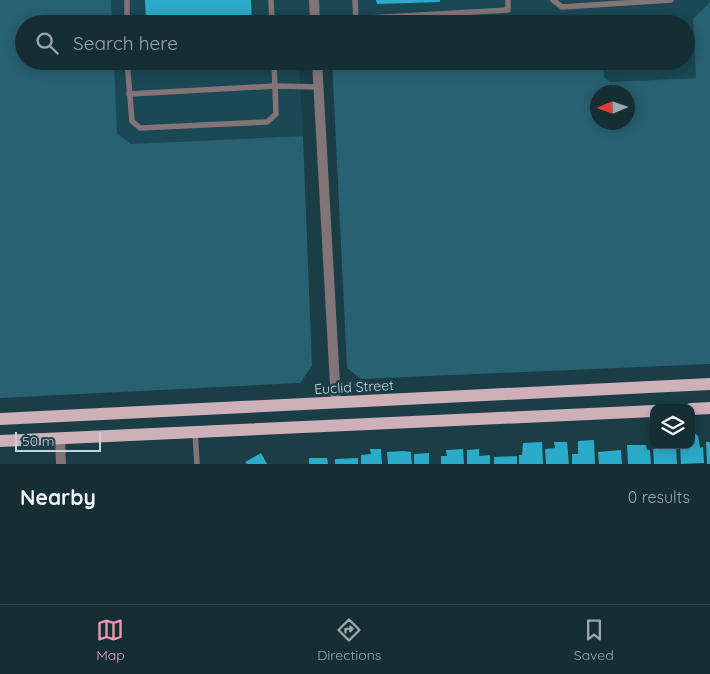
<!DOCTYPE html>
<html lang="en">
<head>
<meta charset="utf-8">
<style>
	:root { --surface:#142e34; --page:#1d363c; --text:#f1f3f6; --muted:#9da8ac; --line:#334a4f; --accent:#f19ab4 }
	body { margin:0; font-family:Quicksand,sans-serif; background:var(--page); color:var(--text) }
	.controls { position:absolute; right:15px; bottom:15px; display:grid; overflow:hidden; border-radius:10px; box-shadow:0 2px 12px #0003 }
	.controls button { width:45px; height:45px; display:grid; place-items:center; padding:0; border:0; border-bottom:1px solid var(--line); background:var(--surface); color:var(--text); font:25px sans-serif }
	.compass { position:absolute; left:590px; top:85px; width:45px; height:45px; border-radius:50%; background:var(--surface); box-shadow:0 2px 12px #0003; rotate:268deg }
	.scale { position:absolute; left:15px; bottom:12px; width:86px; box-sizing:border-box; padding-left:5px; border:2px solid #c4d6dc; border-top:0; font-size:14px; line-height:18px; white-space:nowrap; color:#c4d6dc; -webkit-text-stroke:4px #1a3d46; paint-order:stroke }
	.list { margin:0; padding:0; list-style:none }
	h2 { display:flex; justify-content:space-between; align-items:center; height:65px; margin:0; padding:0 20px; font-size:21px }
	h2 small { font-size:16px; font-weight:400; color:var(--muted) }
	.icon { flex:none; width:28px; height:28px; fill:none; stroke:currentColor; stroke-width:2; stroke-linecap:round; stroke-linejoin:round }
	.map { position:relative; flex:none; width:710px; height:464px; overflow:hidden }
	.search { position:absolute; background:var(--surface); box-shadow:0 2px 12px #0003; left:15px; right:15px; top:15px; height:55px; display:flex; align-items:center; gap:12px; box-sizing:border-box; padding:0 18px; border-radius:28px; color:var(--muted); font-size:19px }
	.sheet { height:140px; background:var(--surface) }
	nav { display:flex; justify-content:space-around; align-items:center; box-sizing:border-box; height:70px; border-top:1px solid var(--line); background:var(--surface); font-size:14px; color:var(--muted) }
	nav a { display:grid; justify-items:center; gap:2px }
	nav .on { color:var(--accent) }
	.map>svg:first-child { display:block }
</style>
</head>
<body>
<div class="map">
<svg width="710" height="464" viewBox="0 0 710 464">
	<rect width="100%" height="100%" fill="#1a3d46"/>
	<!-- built -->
	<g fill="#1a4854">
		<polygon points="111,0 710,0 710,2 693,19 697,78 610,82 604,77 603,61 686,61 686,24 112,24"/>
		<polygon points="114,61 299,61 303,136 131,144 117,133"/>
	</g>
	<!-- green -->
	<g fill="#286171" fill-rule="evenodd">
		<polygon points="0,0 111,0 112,24 24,24 24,61 114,61 117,133 131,144 303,136 312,366 300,383 0,398"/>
		<path d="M710,2V364L361,379L347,368L332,61H603L604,77L610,82L696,78L693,19ZM628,92V122H598V92Z"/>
	</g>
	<!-- building -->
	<g fill="#2babc9">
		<polygon points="145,0 251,0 252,24 146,24"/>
		<polygon points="376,0 440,0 440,2 377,4"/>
		<polygon points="686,29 690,29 692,54 686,54"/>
		<polygon points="174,61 254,61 254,65 174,69"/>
		<polygon points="696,434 698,436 700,448 703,447 704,463 681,464 680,445 691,445 691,435"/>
		<polygon points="594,440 595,464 572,464 572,454 578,454 578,441"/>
		<polygon points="542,442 543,464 519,464 519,455 522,455 523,443"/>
		<polygon points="554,442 567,442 569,464 546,464 545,449 555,448"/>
		<polygon points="706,442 710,442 710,464 707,464"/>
		<polygon points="627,445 646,445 647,450 650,450 651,464 628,464"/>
		<polygon points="659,445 676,445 677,464 654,464 653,449 659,448"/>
		<polygon points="370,449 381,449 382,464 361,464 361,455 371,454"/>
		<polygon points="463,449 464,464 441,464 441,456 447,456 446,450"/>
		<polygon points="479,449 479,456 490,455 490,464 467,464 467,450"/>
		<polygon points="621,450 622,464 599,464 598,452"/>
		<polygon points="404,451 411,452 412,464 388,464 387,452"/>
		<polygon points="261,453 267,464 247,464 245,462"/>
		<polygon points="429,453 429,464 414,464 414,454"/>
		<polygon points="517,456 517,464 494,464 494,457"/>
		<polygon points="309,458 327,458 328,464 309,464"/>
		<polygon points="358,458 358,464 335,464 335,459"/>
	</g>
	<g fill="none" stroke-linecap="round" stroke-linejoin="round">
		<!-- lane -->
		<g stroke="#837478" stroke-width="5.5">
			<polyline points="127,0 127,24"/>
			<polyline points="271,0 272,24"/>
			<polyline points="355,0 356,20"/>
			<polyline points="553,0 562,7 671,0"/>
			<polyline points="315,21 508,10 508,0"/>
			<polyline points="127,61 132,121 140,128 267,122 276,114 274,61"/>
			<polyline points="129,94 276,86 319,87"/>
			<polyline points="195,432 197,464"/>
		</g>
		<!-- street -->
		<g stroke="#837478" stroke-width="10">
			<polyline points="314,0 315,24"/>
			<polyline points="317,61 336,403"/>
			<polyline points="60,438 61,464"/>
		</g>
		<!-- primary -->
		<g stroke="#ceb0b8" stroke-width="12">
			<polyline points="691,409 710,408"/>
			<polyline points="0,419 710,384"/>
			<polyline points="0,441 654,411"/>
		</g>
	</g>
	<g text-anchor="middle" stroke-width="5" stroke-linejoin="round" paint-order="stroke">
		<!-- street labels -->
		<g font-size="14" fill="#c4d6dc" stroke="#1a3d46">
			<text transform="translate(354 387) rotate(-3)" y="5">Euclid Street</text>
		</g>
	</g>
</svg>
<div class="controls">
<button><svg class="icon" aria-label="layers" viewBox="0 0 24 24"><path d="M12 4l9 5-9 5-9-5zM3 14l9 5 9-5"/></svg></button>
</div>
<svg class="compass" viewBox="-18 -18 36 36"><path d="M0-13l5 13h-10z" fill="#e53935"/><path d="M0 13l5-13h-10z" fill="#9da8ac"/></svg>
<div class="scale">50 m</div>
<div class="search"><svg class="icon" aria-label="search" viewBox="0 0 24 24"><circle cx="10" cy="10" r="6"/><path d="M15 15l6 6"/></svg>Search here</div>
</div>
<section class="sheet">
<h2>Nearby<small>0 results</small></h2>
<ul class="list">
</ul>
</section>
<nav>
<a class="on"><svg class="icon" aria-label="map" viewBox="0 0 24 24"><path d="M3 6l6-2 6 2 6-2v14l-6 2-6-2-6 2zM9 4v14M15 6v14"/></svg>Map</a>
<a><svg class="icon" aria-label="directions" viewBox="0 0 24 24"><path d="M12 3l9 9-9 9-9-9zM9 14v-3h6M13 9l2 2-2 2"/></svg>Directions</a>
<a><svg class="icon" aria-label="saved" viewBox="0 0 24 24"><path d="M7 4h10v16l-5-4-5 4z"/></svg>Saved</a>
</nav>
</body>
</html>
